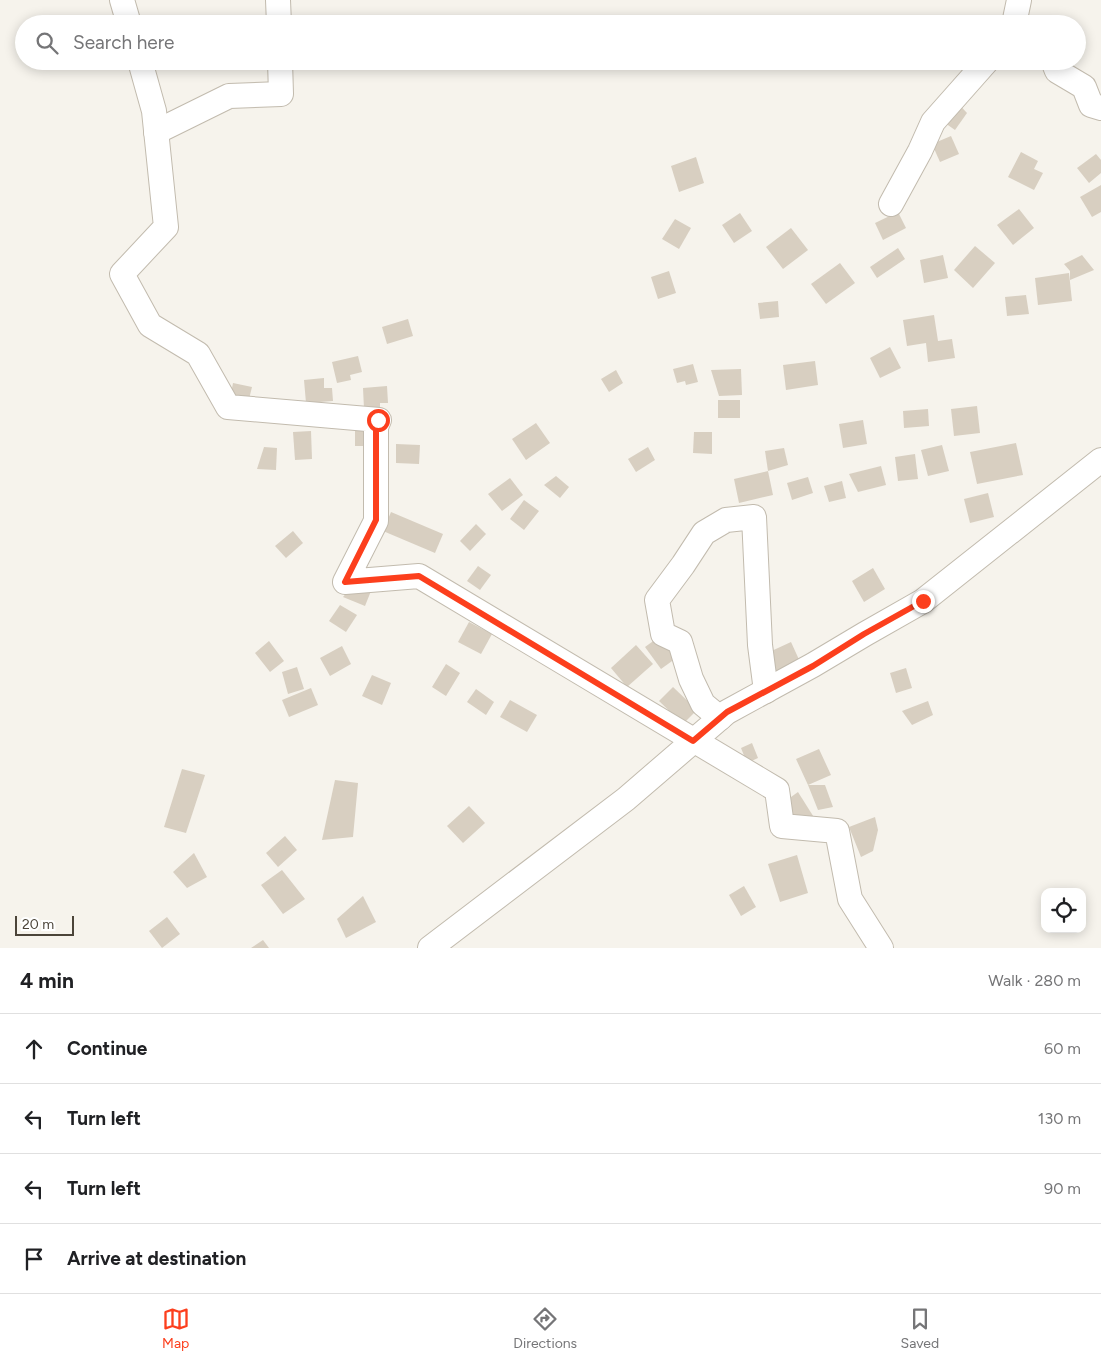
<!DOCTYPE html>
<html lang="en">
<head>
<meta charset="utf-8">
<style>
	:root { --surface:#fff; --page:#f2f2f2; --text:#202124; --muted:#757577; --line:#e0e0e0; --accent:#fc3f1d }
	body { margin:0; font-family:Figtree,sans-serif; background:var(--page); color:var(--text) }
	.controls { position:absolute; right:15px; bottom:15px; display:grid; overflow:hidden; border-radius:10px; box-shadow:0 2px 12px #0003 }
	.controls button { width:45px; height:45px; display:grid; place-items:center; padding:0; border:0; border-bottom:1px solid var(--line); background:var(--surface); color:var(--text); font:25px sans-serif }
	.scale { position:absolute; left:15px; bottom:12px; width:59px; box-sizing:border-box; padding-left:5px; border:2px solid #4b4439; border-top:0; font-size:14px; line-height:18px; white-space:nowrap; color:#4b4439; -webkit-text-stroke:4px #fff; paint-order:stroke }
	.stop { position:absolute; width:15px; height:15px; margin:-11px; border:4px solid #fc3f1d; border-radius:50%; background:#fff }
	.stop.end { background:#fc3f1d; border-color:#fff; box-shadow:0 1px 5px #0008 }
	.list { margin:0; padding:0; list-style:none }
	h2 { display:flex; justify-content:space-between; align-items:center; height:65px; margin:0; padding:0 20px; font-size:21px }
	h2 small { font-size:16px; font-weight:400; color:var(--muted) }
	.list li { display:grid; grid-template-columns:32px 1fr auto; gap:15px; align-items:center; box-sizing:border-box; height:70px; padding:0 20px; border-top:1px solid var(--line) }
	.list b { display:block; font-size:19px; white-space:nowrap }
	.list em { font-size:16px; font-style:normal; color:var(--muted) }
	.icon { flex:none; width:28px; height:28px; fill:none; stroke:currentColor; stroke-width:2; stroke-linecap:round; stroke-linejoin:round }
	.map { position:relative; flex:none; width:1101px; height:948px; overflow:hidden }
	.search { position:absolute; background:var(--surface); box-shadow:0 2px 12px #0003; left:15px; right:15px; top:15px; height:55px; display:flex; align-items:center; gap:12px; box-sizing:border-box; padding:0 18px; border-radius:28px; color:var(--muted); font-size:19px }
	.sheet { height:345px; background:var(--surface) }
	nav { display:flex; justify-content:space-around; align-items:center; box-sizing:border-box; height:70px; border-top:1px solid var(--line); background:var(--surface); font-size:14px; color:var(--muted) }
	nav a { display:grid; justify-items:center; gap:2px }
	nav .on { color:var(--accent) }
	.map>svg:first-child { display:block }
</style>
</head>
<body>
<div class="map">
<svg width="1101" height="948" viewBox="0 0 1101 948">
	<rect width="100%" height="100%" fill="#f6f3ec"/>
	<!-- building -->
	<g fill="#d8cfc1">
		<polygon points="954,99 967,113 955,130 945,123"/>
		<polygon points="951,136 959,154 940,162 932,144"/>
		<polygon points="1021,152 1038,161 1034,169 1043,173 1034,190 1008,177"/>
		<polygon points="1096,154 1101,160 1101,173 1089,183 1077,168"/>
		<polygon points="696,157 704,183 679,192 671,166"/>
		<polygon points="1101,185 1101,212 1092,217 1080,197"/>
		<polygon points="1019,209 1034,228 1013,245 997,225"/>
		<polygon points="898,212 906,228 883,240 875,223"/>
		<polygon points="740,213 752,231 734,243 722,225"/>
		<polygon points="675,219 691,228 679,249 662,239"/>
		<polygon points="791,228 808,250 783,269 766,247"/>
		<polygon points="975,246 995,263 973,288 954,270"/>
		<polygon points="898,248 905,259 877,278 870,267"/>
		<polygon points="943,255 948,278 924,283 920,260"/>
		<polygon points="1082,255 1094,270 1070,280 1070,271 1064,264"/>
		<polygon points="840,263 855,283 826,304 811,284"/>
		<polygon points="669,271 676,293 658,299 651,277"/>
		<polygon points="1069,273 1072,301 1038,305 1035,278"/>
		<polygon points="1026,295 1029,314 1007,316 1005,297"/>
		<polygon points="778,301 779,317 760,319 758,303"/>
		<polygon points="934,315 938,341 952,339 955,358 928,362 926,343 907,346 903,320"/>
		<polygon points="408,319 413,336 387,344 382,327"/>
		<polygon points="890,347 901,368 880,378 870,358"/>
		<polygon points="358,356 362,372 350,375 351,380 337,383 332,362"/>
		<polygon points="815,361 818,385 786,390 783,365"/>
		<polygon points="693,364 698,382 686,385 685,381 677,383 673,369"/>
		<polygon points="741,369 742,395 719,396 711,370"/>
		<polygon points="616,370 623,383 609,392 601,379"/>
		<polygon points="324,378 324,388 332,388 333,401 306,403 304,380"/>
		<polygon points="233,383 252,387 248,403 230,399"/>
		<polygon points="387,386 388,403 380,403 380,408 364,409 363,388"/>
		<rect x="718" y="400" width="22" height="18"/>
		<polygon points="977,406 980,433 954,436 951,409"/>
		<polygon points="928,409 929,426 904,428 903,411"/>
		<polygon points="863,420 867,444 843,448 839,424"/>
		<polygon points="536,423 550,443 526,460 512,439"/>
		<polygon points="355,428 372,429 371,446 355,446"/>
		<polygon points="311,431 312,459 295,460 293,432"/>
		<polygon points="694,432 712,432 712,454 693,453"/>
		<polygon points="1016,443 1023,475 977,484 970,452"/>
		<polygon points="396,444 420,445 419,464 396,463"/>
		<polygon points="942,445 949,471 928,476 921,450"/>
		<polygon points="264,447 277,448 276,470 257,469"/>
		<polygon points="648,447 655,460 636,472 628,459"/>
		<polygon points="784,448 788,465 768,471 765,451"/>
		<polygon points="915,454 918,479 898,481 895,457"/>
		<polygon points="881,466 886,485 858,492 849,474"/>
		<polygon points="768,471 773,495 739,503 734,479"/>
		<polygon points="556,476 569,487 560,498 544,485"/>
		<polygon points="808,477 813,493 792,500 787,483"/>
		<polygon points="510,478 523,495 502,511 488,494"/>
		<polygon points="842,481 846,498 829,502 824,486"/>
		<polygon points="988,493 994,517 970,523 964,499"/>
		<polygon points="524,500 539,511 524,530 510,519"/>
		<polygon points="391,512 443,534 435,553 383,531"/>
		<polygon points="476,524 486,534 470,551 460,541"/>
		<polygon points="293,531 303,543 286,558 275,546"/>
		<polygon points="478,566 491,575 480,590 467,581"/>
		<polygon points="873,568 885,589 864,602 852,581"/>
		<polygon points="354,584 371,591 365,606 343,597"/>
		<polygon points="340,605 357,615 346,632 329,621"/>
		<polygon points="469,622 492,634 481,654 458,642"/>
		<polygon points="663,634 679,656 661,669 645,647"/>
		<polygon points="269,641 284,661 270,672 255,653"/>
		<polygon points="791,642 801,664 774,676 765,654"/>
		<polygon points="636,645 653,664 627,687 611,668"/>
		<polygon points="342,646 351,664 330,676 320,658"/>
		<polygon points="446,664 460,673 446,696 432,687"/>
		<polygon points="297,667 304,689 288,694 282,672"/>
		<polygon points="906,668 912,688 896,693 890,673"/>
		<polygon points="372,675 391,683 382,705 362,696"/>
		<polygon points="673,687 697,710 683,724 659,701"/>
		<polygon points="311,688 318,705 289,717 282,700"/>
		<polygon points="476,689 494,702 486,715 467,702"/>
		<polygon points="510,700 537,715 527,732 500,717"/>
		<polygon points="928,701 933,715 912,725 902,711"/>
		<polygon points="752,743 758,758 747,763 741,748"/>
		<polygon points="819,749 831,775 808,785 825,785 833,807 818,810 808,785 796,759"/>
		<polygon points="182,769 205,775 186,833 164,827"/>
		<polygon points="335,780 358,783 353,837 322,840"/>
		<polygon points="798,792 815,819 795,821 784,802"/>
		<polygon points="469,806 485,823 463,843 447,826"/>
		<polygon points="875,817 878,830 873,851 861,857 849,827"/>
		<polygon points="285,836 297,850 278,867 266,853"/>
		<polygon points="194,853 207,877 187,888 173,872"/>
		<polygon points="797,855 808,893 780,902 768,864"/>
		<polygon points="282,870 305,899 283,914 261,885"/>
		<polygon points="744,886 756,907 741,916 729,895"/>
		<polygon points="363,896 376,922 346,938 337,919"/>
		<polygon points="167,917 180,934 162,948 149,931"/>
		<polygon points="263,940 269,948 251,948"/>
	</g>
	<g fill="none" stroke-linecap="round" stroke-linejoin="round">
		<!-- street casing -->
		<g stroke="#c2bbae" stroke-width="26">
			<g id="street">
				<polyline points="122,0 129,24"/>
				<polyline points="278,0 279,24"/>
				<polyline points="1014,24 1019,0"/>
				<polyline points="140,61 154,111 166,227 122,274 150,325 198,354 228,407 379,420 376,427 376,521 345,582 419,576 777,790 782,826 837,831 850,899 881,948"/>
				<polyline points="1053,61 1057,71 1084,87 1091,105 1101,108"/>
				<polyline points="156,132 229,96 281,94 280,61"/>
				<polyline points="891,204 920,151 933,122 987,61"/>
				<polyline points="720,718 703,704 691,679 680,642 663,634 657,600 683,565 704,533 726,520 754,517 760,645 766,691"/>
				<polyline points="430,948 626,799 727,712 813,665 865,634 923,601 1101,460"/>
			</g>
		</g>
		<!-- street -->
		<use href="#street" stroke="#fff" stroke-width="24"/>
	</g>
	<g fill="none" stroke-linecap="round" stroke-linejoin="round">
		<!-- route -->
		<polyline stroke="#fc3f1d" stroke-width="6" points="378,420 376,427 376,520 345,582 419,576 693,741 727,712 813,666 864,634 923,601"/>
	</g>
</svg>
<div class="controls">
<button><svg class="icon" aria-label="locate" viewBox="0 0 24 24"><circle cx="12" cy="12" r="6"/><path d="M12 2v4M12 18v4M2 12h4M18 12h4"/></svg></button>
</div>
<div class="scale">20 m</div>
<div class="stop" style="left:378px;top:420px"></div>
<div class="stop end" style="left:923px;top:601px"></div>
<div class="search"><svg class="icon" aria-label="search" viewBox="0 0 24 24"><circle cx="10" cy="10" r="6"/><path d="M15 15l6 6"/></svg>Search here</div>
</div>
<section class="sheet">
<h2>4 min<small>Walk · 280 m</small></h2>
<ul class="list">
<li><svg class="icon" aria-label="ahead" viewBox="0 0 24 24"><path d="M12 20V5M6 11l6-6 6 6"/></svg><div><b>Continue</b></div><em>60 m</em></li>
<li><svg class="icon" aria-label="left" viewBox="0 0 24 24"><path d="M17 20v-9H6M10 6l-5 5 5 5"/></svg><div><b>Turn left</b></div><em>130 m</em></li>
<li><svg class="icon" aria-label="left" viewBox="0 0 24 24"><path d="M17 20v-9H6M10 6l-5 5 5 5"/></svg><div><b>Turn left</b></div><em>90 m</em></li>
<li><svg class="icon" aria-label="arrive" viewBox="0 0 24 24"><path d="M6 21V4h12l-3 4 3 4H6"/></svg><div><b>Arrive at destination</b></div></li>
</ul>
</section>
<nav>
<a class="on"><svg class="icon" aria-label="map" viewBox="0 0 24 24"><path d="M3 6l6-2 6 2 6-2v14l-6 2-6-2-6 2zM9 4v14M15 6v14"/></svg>Map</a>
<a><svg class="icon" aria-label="directions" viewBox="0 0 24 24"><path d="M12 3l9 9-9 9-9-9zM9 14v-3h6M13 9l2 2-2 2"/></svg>Directions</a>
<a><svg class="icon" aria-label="saved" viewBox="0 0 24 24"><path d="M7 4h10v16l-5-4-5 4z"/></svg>Saved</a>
</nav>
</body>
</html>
